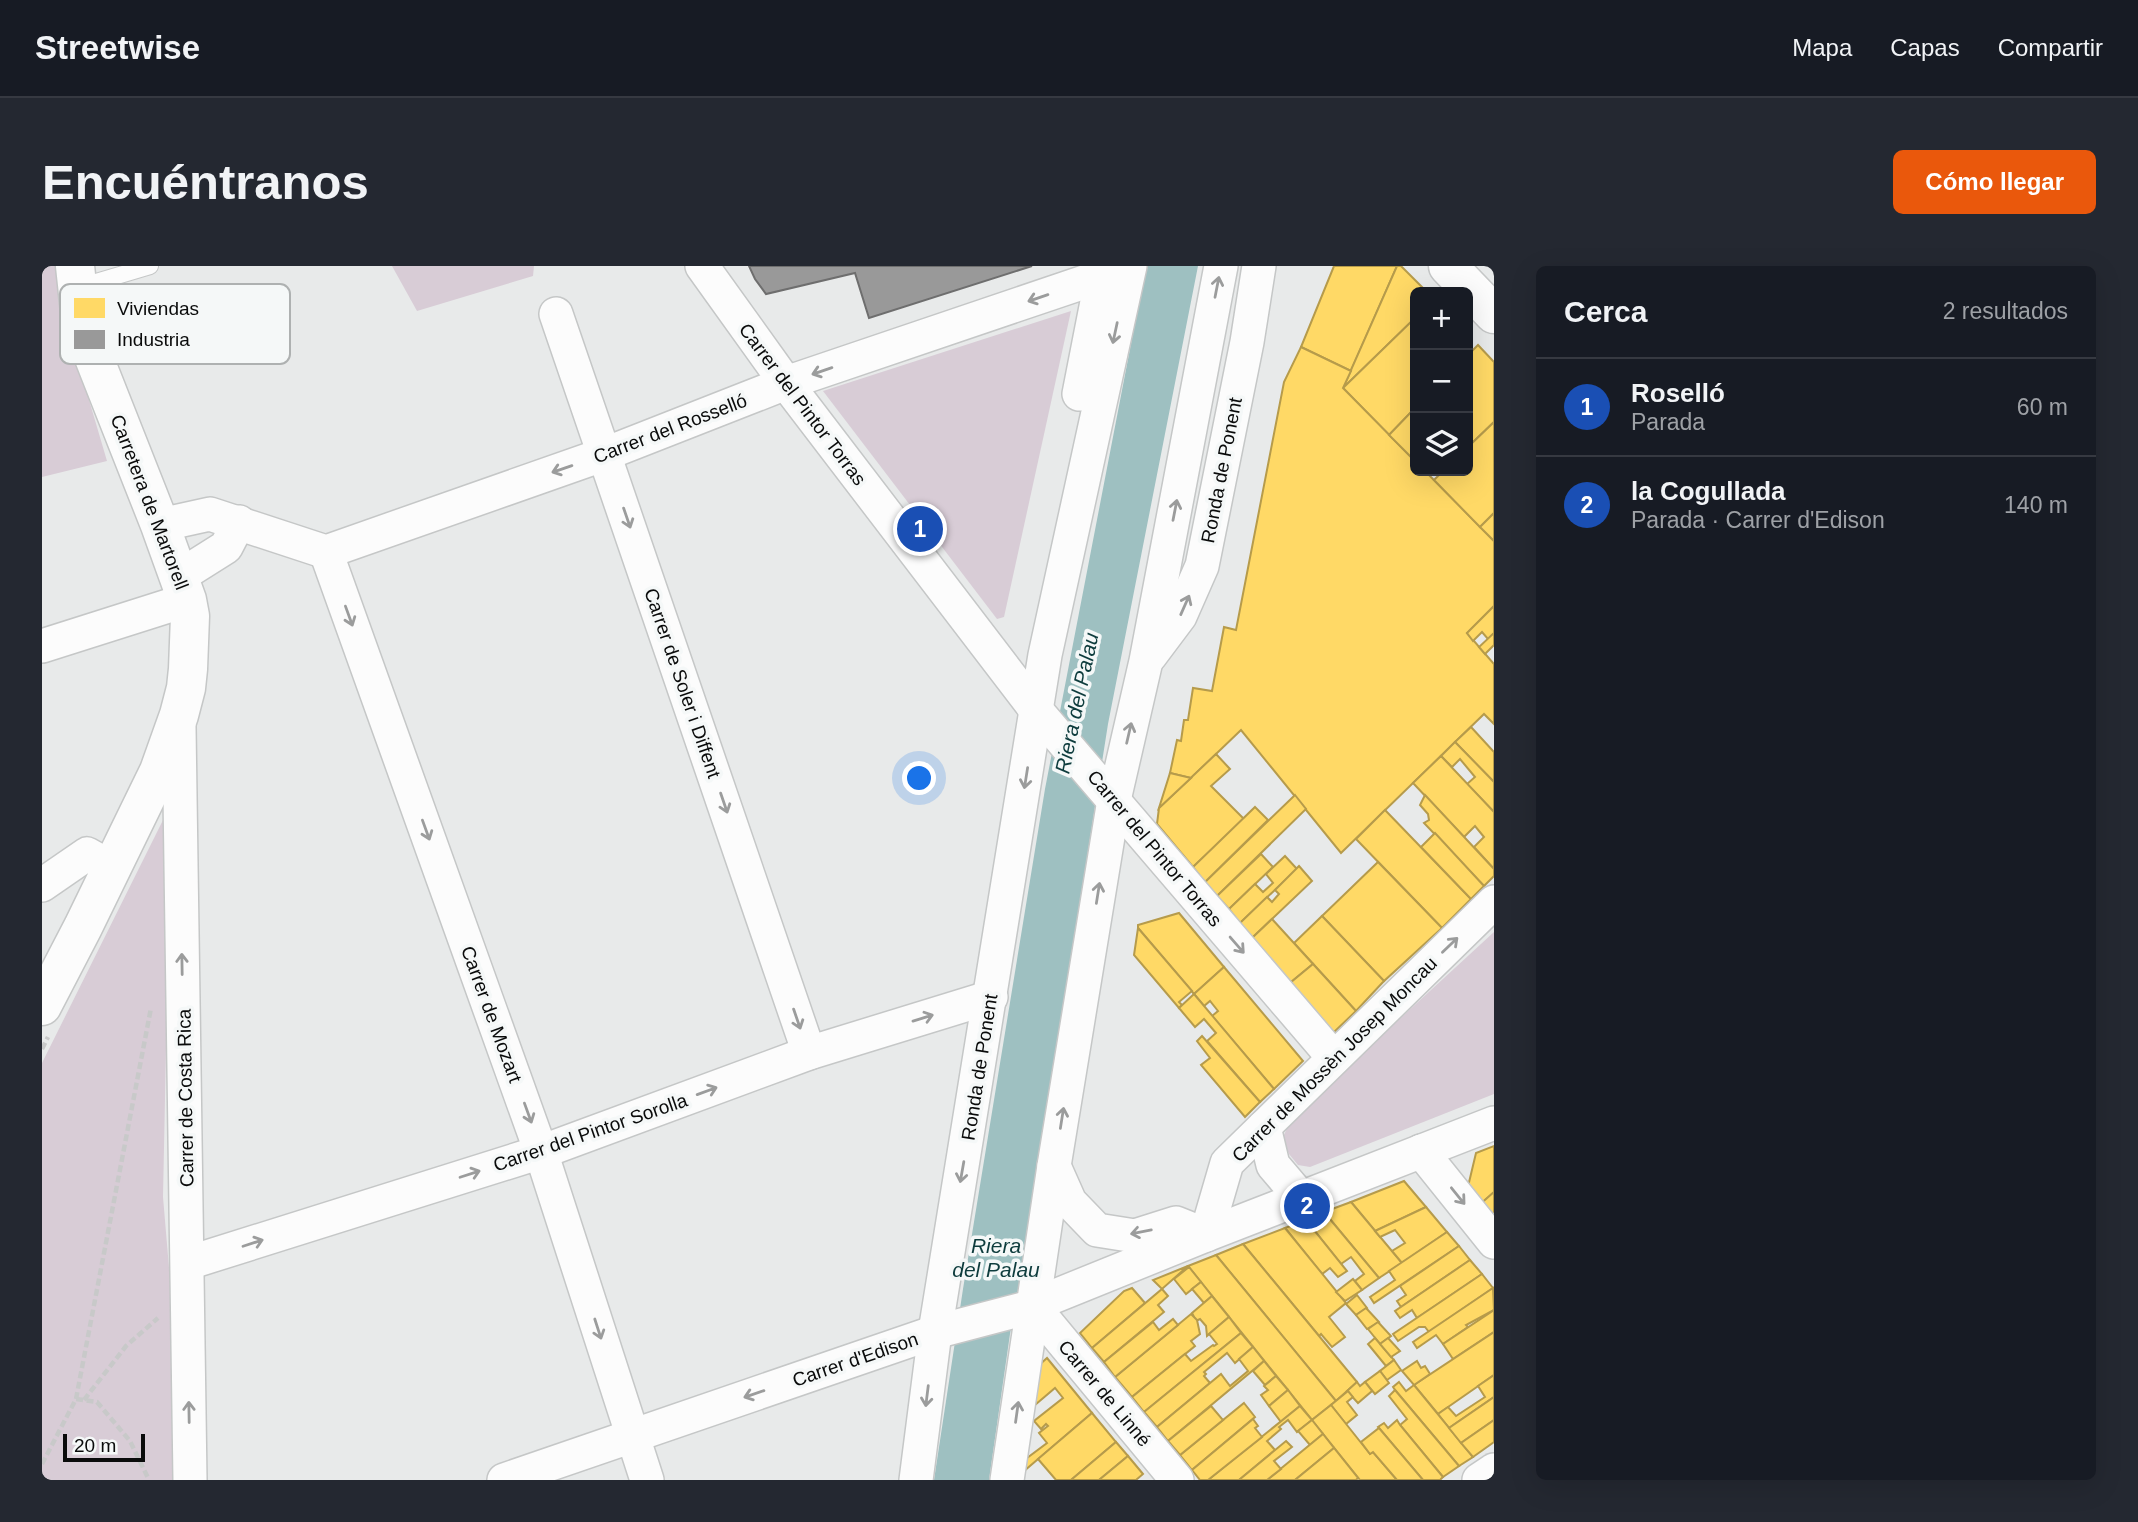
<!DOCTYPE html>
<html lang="es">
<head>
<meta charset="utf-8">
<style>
	:root { --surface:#171b24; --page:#242831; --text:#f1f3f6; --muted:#9ea1a6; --line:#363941; --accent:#ea580c }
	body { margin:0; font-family:Helvetica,sans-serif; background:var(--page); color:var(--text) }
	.controls { position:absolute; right:21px; top:21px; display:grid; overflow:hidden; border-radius:10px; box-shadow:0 7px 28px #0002 }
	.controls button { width:63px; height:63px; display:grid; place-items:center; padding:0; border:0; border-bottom:2px solid var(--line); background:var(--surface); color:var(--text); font:35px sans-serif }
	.scale { position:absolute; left:21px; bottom:18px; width:82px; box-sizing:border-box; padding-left:7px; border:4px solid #0a0b0b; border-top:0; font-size:19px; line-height:24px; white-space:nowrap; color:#0a0b0b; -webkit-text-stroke:5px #f5f8f8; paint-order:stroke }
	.you { position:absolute; left:878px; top:513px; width:24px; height:24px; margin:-18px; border:5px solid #fff; border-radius:50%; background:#1a73e8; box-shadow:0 0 0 10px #1a73e833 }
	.badge { display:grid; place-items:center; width:46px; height:46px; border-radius:50%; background:var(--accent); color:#fff; font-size:23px; font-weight:700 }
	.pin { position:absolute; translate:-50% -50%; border:4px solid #fff; box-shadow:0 2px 7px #0006 }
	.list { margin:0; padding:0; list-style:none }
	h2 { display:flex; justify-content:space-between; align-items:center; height:91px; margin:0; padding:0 28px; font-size:30px }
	h2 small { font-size:23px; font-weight:400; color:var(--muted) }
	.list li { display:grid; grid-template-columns:46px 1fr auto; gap:21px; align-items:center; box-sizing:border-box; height:98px; padding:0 28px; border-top:2px solid var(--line) }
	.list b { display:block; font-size:26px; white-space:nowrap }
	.list p { margin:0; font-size:23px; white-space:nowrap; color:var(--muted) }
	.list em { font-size:23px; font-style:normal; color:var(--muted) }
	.icon { flex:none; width:38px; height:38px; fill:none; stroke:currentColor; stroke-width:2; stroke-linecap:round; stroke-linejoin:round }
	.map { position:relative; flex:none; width:1452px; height:1214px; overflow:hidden; border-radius:10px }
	header { display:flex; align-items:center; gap:42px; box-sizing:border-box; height:98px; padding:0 35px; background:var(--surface); border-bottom:2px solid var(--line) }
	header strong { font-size:33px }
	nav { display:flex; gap:38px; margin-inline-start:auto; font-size:24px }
	.intro { display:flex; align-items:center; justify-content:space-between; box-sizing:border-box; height:168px; padding:0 42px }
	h1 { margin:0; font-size:49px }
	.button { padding:18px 32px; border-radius:10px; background:var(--accent); color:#fff; font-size:24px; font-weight:700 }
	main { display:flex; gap:42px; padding:0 42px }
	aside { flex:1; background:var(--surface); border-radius:10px; box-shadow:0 7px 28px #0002 }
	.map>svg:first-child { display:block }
</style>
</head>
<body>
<header>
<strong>Streetwise</strong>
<nav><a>Mapa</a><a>Capas</a><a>Compartir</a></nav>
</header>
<div class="intro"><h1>Encuéntranos</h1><a class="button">Cómo llegar</a></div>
<main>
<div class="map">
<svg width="1452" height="1214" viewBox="0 0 1452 1214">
	<rect width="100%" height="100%" fill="#e8eaea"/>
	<!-- green -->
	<g fill="#d8ccd6">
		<polygon points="0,0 15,0 22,49 65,195 0,211"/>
		<polygon points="350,0 492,0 491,10 375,45"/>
		<polygon points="1029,45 962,351 955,353 781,125"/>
		<polygon points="129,538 121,931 145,1214 0,1214 0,797"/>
		<polygon points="1452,666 1452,828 1268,901 1256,899 1247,888 1240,873 1250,852"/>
	</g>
	<!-- water -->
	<polygon fill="#9ec0c1" points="1104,0 1156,0 1066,458 981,999 968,1068 947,1214 892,1214 921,1023 1003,523"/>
	<!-- homes -->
	<g fill="#ffd966" stroke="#b69b4b" stroke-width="2">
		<polygon points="1292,0 1355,0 1309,105 1259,81"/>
		<polygon points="1355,0 1359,0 1385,26 1373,26 1373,52 1301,122"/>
		<polygon points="1373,52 1373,142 1347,169 1301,122"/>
		<polygon points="1436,79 1452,96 1452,156 1426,181 1426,89"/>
		<polygon points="1259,81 1309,105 1301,122 1373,195 1373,205 1383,205 1452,275 1452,340 1425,367 1452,398 1452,458 1442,448 1299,587 1199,464 1149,512 1128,507 1135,474 1139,475 1142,454 1146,454 1151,422 1170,425 1182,361 1194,364 1242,116"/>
		<polygon points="1373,142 1373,195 1347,169"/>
		<polygon points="1452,156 1452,247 1438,261 1392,214 1401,205 1426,205 1426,181"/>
		<polygon points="1452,247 1452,275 1438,261"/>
		<polygon points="1452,340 1452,367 1446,373 1440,366 1431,375 1425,367"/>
		<polygon points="1452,367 1452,379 1443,388 1437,381"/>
		<polygon points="1429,461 1452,486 1452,516 1413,476"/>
		<polygon points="1413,476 1452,516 1452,546 1425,518 1433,511 1418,493 1410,501 1399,490"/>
		<polygon points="1174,488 1188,503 1169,520 1202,553 1151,601 1115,558 1117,542"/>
		<polygon points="1399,490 1452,546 1452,603 1432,581 1442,571 1433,560 1422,571 1371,517"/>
		<polygon points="1128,507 1149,512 1117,542"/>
		<polygon points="1253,529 1264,543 1175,630 1163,616"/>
		<polygon points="1383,529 1452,603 1452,610 1442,620 1382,557 1387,554 1386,548 1378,539"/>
		<polygon points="1213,541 1226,554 1163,616 1151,601"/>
		<polygon points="1343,544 1429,633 1400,662 1314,573"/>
		<polygon points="1393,567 1442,620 1429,633 1379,581"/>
		<polygon points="1219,588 1231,601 1187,643 1175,630"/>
		<polygon points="1243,590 1255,603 1198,657 1187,643 1213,618 1221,626 1231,617 1224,608"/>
		<polygon points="1336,596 1400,662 1342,715 1280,650"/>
		<polygon points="1257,600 1270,615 1210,672 1198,657 1225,631 1230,636 1237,628 1233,624"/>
		<polygon points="1137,647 1182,701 1152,728 1096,662 1096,659"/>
		<polygon points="1280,650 1342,715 1314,745 1252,677"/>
		<polygon points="1230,653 1271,698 1248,717 1210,672"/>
		<polygon points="1096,662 1150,725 1137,736 1140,739 1137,742 1092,689"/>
		<polygon points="1271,698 1314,745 1290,768 1248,717"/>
		<polygon points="1182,701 1261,795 1232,823 1170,750 1176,745 1168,735 1162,740 1152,728"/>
		<polygon points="1152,728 1232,823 1218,836 1165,775 1174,767 1162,753 1153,761 1137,742"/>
		<polygon points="1160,770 1218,836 1203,851 1159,799 1168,792 1155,775"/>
		<polygon points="1452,880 1452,926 1435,941 1424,929 1434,887"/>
		<polygon points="1362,915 1384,941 1333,965 1309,936"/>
		<polygon points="1452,926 1452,962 1435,941"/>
		<polygon points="1309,936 1360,997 1337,1012 1282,946"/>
		<polygon points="1384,941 1405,966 1360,997 1350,985 1363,977 1353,964 1338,971 1333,965"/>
		<polygon points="1282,946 1337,1012 1320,1024 1313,1015 1322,1008 1309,991 1299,998 1264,954"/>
		<polygon points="1264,954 1305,1005 1296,1011 1288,1002 1280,1008 1243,962"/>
		<polygon points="1243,962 1304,1037 1287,1051 1303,1071 1290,1081 1279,1068 1277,1070 1201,978"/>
		<polygon points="1405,966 1417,980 1332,1037 1328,1031 1353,1014 1347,1005"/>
		<polygon points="1201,978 1315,1116 1294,1135 1174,989"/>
		<polygon points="1417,980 1428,994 1359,1041 1355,1035 1364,1029 1358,1020"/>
		<polygon points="1174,989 1294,1135 1270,1154 1146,1000"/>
		<polygon points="1428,994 1440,1008 1375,1052 1370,1044 1358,1052 1353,1045"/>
		<polygon points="1146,1000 1120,1023 1111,1014"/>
		<polygon points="1147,1001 1159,1016 1144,1028 1132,1013"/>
		<polygon points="1440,1008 1451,1022 1387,1066 1383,1061 1377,1061 1356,1075 1351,1068"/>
		<polygon points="1311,1013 1320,1024 1303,1035 1294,1026"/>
		<polygon points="1159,1016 1170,1030 1162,1037 1150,1023"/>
		<polygon points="1090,1022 1103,1037 1050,1082 1038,1067 1082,1025"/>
		<polygon points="1451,1022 1452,1044 1424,1059 1426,1061 1401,1078 1394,1069 1375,1082 1371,1076"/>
		<polygon points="1120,1023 1126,1030 1116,1039 1122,1046 1062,1096 1050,1082"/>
		<polygon points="1315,1029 1325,1042 1314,1049 1304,1038"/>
		<polygon points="1170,1030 1187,1051 1165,1070 1164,1060 1158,1053 1154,1055 1150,1047"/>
		<polygon points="1324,1042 1337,1056 1325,1063 1314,1049"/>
		<polygon points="1452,1044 1452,1066 1411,1093 1401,1078"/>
		<polygon points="1149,1048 1155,1054 1158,1068 1149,1075 1153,1080 1090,1131 1073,1111"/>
		<polygon points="1187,1051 1199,1067 1102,1146 1090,1131 1143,1088 1149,1095 1171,1079 1172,1080 1175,1078 1167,1068"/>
		<polygon points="1131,1053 1136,1059 1073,1111 1062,1096 1111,1056 1117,1064"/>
		<polygon points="1336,1056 1349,1070 1338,1078 1326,1063"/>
		<polygon points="1452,1066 1452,1109 1396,1148 1372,1119"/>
		<polygon points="1199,1067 1211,1081 1193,1097 1185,1087 1162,1106 1164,1108 1162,1110 1168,1117 1115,1161 1102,1146"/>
		<polygon points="1333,1072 1352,1094 1344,1100 1326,1078"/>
		<polygon points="1346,1072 1358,1085 1349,1091 1338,1078"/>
		<polygon points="1211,1081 1222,1095 1126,1175 1115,1161 1179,1108 1188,1120 1206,1105 1197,1093"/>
		<polygon points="1005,1092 1050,1147 975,1211 977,1198 1005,1177 997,1167 1006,1160 1004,1158 999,1163 992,1155 1021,1132 1013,1122 993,1139 984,1138 987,1108"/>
		<polygon points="1352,1094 1359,1104 1345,1114 1338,1105"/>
		<polygon points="1222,1095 1234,1110 1223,1119 1211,1105"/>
		<polygon points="1375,1095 1379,1102 1383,1100 1388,1108 1372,1119 1360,1105"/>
		<polygon points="1338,1105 1347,1117 1333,1128 1323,1116"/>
		<polygon points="1452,1109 1452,1131 1407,1162 1396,1148 1406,1141 1414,1150 1443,1131 1436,1120"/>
		<polygon points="1234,1110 1246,1124 1227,1140 1219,1129 1226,1124 1222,1120"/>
		<polygon points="1315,1116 1318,1120 1323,1116 1330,1125 1316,1137 1305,1125"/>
		<polygon points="1357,1116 1364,1125 1372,1119 1431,1191 1417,1200 1353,1124 1351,1121"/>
		<polygon points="1246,1124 1258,1140 1239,1156 1227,1140"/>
		<polygon points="1353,1124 1417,1200 1401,1211 1358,1159 1365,1153 1347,1130"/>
		<polygon points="1306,1125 1311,1131 1305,1136 1315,1149 1304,1158 1289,1139"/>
		<polygon points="1452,1131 1452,1154 1419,1177 1407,1162"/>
		<polygon points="1202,1137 1213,1151 1150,1204 1138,1189"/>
		<polygon points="1289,1139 1328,1188 1331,1186 1355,1214 1318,1214 1270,1154"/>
		<polygon points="1169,1140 1181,1154 1138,1189 1126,1175"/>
		<polygon points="1258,1140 1270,1154 1255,1166 1246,1154 1237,1161 1239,1163 1225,1175 1233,1184 1197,1214 1166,1214"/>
		<polygon points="1050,1147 1074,1176 1029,1214 1014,1214 996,1193"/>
		<polygon points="1211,1153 1216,1160 1213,1162 1220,1171 1166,1214 1158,1214 1150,1204"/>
		<polygon points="1270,1154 1281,1168 1268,1179 1256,1165"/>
		<polygon points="1355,1154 1358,1159 1401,1211 1398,1214 1381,1214 1336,1161 1342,1157 1346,1162"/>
		<polygon points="1452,1154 1452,1176 1431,1191 1419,1177"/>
		<polygon points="1337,1162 1381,1214 1355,1214 1331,1186 1328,1188 1319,1176"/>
		<polygon points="1281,1168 1292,1182 1253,1214 1225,1214"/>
		<polygon points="1244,1175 1250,1181 1232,1195 1239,1203 1225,1214 1197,1214"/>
		<polygon points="1074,1176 1086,1190 1057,1214 1029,1214"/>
		<polygon points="1292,1182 1316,1212 1314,1214 1253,1214"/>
		<polygon points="1086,1190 1101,1208 1094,1214 1057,1214"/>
	</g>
	<!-- industry -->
	<polygon fill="#999" stroke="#6e6e6e" stroke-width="2" points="707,0 990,0 827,52 813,7 724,28 713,13"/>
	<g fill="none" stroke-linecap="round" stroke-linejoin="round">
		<!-- service casing -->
		<g stroke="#c5c7c7" stroke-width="18">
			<polyline id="service" points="34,22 108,0"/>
		</g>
		<!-- minor casing -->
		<g stroke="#c5c7c7" stroke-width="36">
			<g id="minor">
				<polyline points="660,0 744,117 994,444 1292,792"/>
				<polyline points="514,48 767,787"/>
				<polyline points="1037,128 1062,0"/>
				<polyline points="118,259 168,248 284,286 563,188 744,117 1060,10"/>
				<polyline points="284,286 499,886 605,1214"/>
				<polyline points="138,310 184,281 197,256"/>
				<polyline points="0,380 145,334"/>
				<polyline points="1108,390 1138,350 1160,300 1205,76 1217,0"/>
				<polyline points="137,461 148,1214"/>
				<polyline points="0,619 45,588 70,602"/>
				<polyline points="1222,861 1231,899 1259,932"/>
				<polyline points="1379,885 1452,976"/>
				<polyline points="1012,900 1028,936 1055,964 1093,970 1134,957 1164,969 1185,897 1452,636"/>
				<polyline points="146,997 499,886 767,787 949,731"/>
				<polyline points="991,1040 1135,1214"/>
				<polyline points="462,1214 893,1066 981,1043 1164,969 1452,857"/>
				<polyline points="874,1214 893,1066 1003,389 1088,0"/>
				<polyline points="965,1214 1012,900 1072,534 1104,395 1179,0"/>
				<polyline points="1437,1214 1452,1204"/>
			</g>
		</g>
		<!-- tertiary casing -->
		<g stroke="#c5c7c7" stroke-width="41">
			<polyline id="tertiary" points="0,740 41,661 117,505 137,449 144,422 146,403 148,350 145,334 118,259 45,74 38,46 33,0"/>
		</g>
		<!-- secondary casing -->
		<g stroke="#c5c7c7" stroke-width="41">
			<polyline id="secondary" points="1406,0 1452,48"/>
		</g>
		<!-- path -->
		<g stroke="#c8c9c9" stroke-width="4.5" stroke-dasharray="7 3.5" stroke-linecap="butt">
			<polyline points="0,783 6,771"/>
			<polyline points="34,1133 109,742"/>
			<polyline points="42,1134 84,1080 116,1052"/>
			<polyline points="0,1198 34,1133 55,1136 88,1175 107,1214"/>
		</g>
		<!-- service -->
		<use href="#service" stroke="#fcfcfc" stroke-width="16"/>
		<!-- minor -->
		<use href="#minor" stroke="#fcfcfc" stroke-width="33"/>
		<!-- tertiary -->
		<use href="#tertiary" stroke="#fcfcfc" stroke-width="38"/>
		<!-- secondary -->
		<use href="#secondary" stroke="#fcfcfc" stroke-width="38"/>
	</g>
	<!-- one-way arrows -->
	<defs><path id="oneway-shaft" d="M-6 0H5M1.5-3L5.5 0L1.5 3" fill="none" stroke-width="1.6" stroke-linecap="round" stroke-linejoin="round" transform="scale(1.75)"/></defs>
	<g stroke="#9b9c9c">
		<use href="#oneway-shaft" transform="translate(1175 21) rotate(-79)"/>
		<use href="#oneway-shaft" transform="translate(996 32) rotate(161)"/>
		<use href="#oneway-shaft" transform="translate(1073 67) rotate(102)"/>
		<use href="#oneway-shaft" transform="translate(780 105) rotate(161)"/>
		<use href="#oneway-shaft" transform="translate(520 203) rotate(161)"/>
		<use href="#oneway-shaft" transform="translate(1133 244) rotate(-79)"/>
		<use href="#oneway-shaft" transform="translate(585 252) rotate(71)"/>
		<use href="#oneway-shaft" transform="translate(1143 339) rotate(-66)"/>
		<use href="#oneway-shaft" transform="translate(307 350) rotate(70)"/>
		<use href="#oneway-shaft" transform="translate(1087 467) rotate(-77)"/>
		<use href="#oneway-shaft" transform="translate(984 512) rotate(99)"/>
		<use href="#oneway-shaft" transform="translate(682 537) rotate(71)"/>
		<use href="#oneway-shaft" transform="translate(384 564) rotate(70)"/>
		<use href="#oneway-shaft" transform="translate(1056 627) rotate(-81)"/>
		<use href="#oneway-shaft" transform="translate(1195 679) rotate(49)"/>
		<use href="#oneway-shaft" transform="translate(1408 679) rotate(-44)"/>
		<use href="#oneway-shaft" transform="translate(140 698) rotate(-91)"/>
		<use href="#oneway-shaft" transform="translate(881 752) rotate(-17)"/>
		<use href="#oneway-shaft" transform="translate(755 753) rotate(71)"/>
		<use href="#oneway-shaft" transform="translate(665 825) rotate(-20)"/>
		<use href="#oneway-shaft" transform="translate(486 847) rotate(70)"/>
		<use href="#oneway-shaft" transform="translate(1020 852) rotate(-81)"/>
		<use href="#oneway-shaft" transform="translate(920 906) rotate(100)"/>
		<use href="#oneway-shaft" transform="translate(428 908) rotate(-18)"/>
		<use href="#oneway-shaft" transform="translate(1416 930) rotate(51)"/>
		<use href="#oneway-shaft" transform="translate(1099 966) rotate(169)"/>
		<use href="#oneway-shaft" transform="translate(211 977) rotate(-18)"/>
		<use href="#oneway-shaft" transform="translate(556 1063) rotate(72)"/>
		<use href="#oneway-shaft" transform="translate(712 1128) rotate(161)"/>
		<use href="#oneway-shaft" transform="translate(885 1130) rotate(97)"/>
		<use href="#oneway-shaft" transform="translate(147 1146) rotate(-91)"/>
		<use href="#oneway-shaft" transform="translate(975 1146) rotate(-82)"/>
	</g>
	<g text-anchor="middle" stroke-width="7" stroke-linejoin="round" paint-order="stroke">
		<!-- street labels -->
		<g font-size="19" fill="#0a0b0b" stroke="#f5f8f8">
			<text transform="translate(761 138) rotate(53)" y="7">Carrer del Pintor Torras</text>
			<text transform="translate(628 162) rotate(-21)" y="7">Carrer del Rosselló</text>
			<text transform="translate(1179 204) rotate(-79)" y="7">Ronda de Ponent</text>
			<text transform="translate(108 236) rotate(69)" y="7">Carretera de Martorell</text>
			<text transform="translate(641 417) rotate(71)" y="7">Carrer de Soler i Diffent</text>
			<text transform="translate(1113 582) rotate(50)" y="7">Carrer del Pintor Torras</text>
			<text transform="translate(450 748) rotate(70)" y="7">Carrer de Mozart</text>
			<text transform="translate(1292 793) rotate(-45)" y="7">Carrer de Mossèn Josep Moncau</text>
			<text transform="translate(937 801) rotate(-81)" y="7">Ronda de Ponent</text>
			<text transform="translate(143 832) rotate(-91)" y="7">Carrer de Costa Rica</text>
			<text transform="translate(548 866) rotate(-19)" y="7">Carrer del Pintor Sorolla</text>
			<text transform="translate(813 1093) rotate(-19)" y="7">Carrer d'Edison</text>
			<text transform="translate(1063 1127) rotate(50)" y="7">Carrer de Linné</text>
		</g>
		<!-- water labels -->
		<g font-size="21" font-style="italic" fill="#0e3c3d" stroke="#f5f8f8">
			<text transform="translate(1035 437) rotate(-78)" y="7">Riera del Palau</text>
			<text x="954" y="987">Riera<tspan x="954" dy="24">del Palau</tspan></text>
		</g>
	</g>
	<!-- legend -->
	<rect x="18" y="18" width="230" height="80" rx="10" fill="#f5f8f8" stroke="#aeb1b1" stroke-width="2"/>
	<rect x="32" y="32" width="31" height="20" fill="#ffd966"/>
	<rect x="32" y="64" width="31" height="19" fill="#999"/>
	<g font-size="19" fill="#0a0b0b">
		<text x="75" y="49">Viviendas</text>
		<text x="75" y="80">Industria</text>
	</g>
</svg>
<div class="controls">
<button>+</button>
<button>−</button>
<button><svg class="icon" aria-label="layers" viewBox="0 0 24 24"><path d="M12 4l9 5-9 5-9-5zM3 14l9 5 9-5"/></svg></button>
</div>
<div class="scale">20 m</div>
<div class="you"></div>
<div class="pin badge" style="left:878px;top:263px;background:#1a4fb4">1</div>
<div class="pin badge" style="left:1265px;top:940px;background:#1a4fb4">2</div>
</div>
<aside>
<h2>Cerca<small>2 resultados</small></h2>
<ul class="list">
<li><span class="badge" style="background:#1a4fb4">1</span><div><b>Roselló</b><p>Parada</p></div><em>60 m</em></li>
<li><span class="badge" style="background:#1a4fb4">2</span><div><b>la Cogullada</b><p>Parada · Carrer d'Edison</p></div><em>140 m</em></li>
</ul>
</aside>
</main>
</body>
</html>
